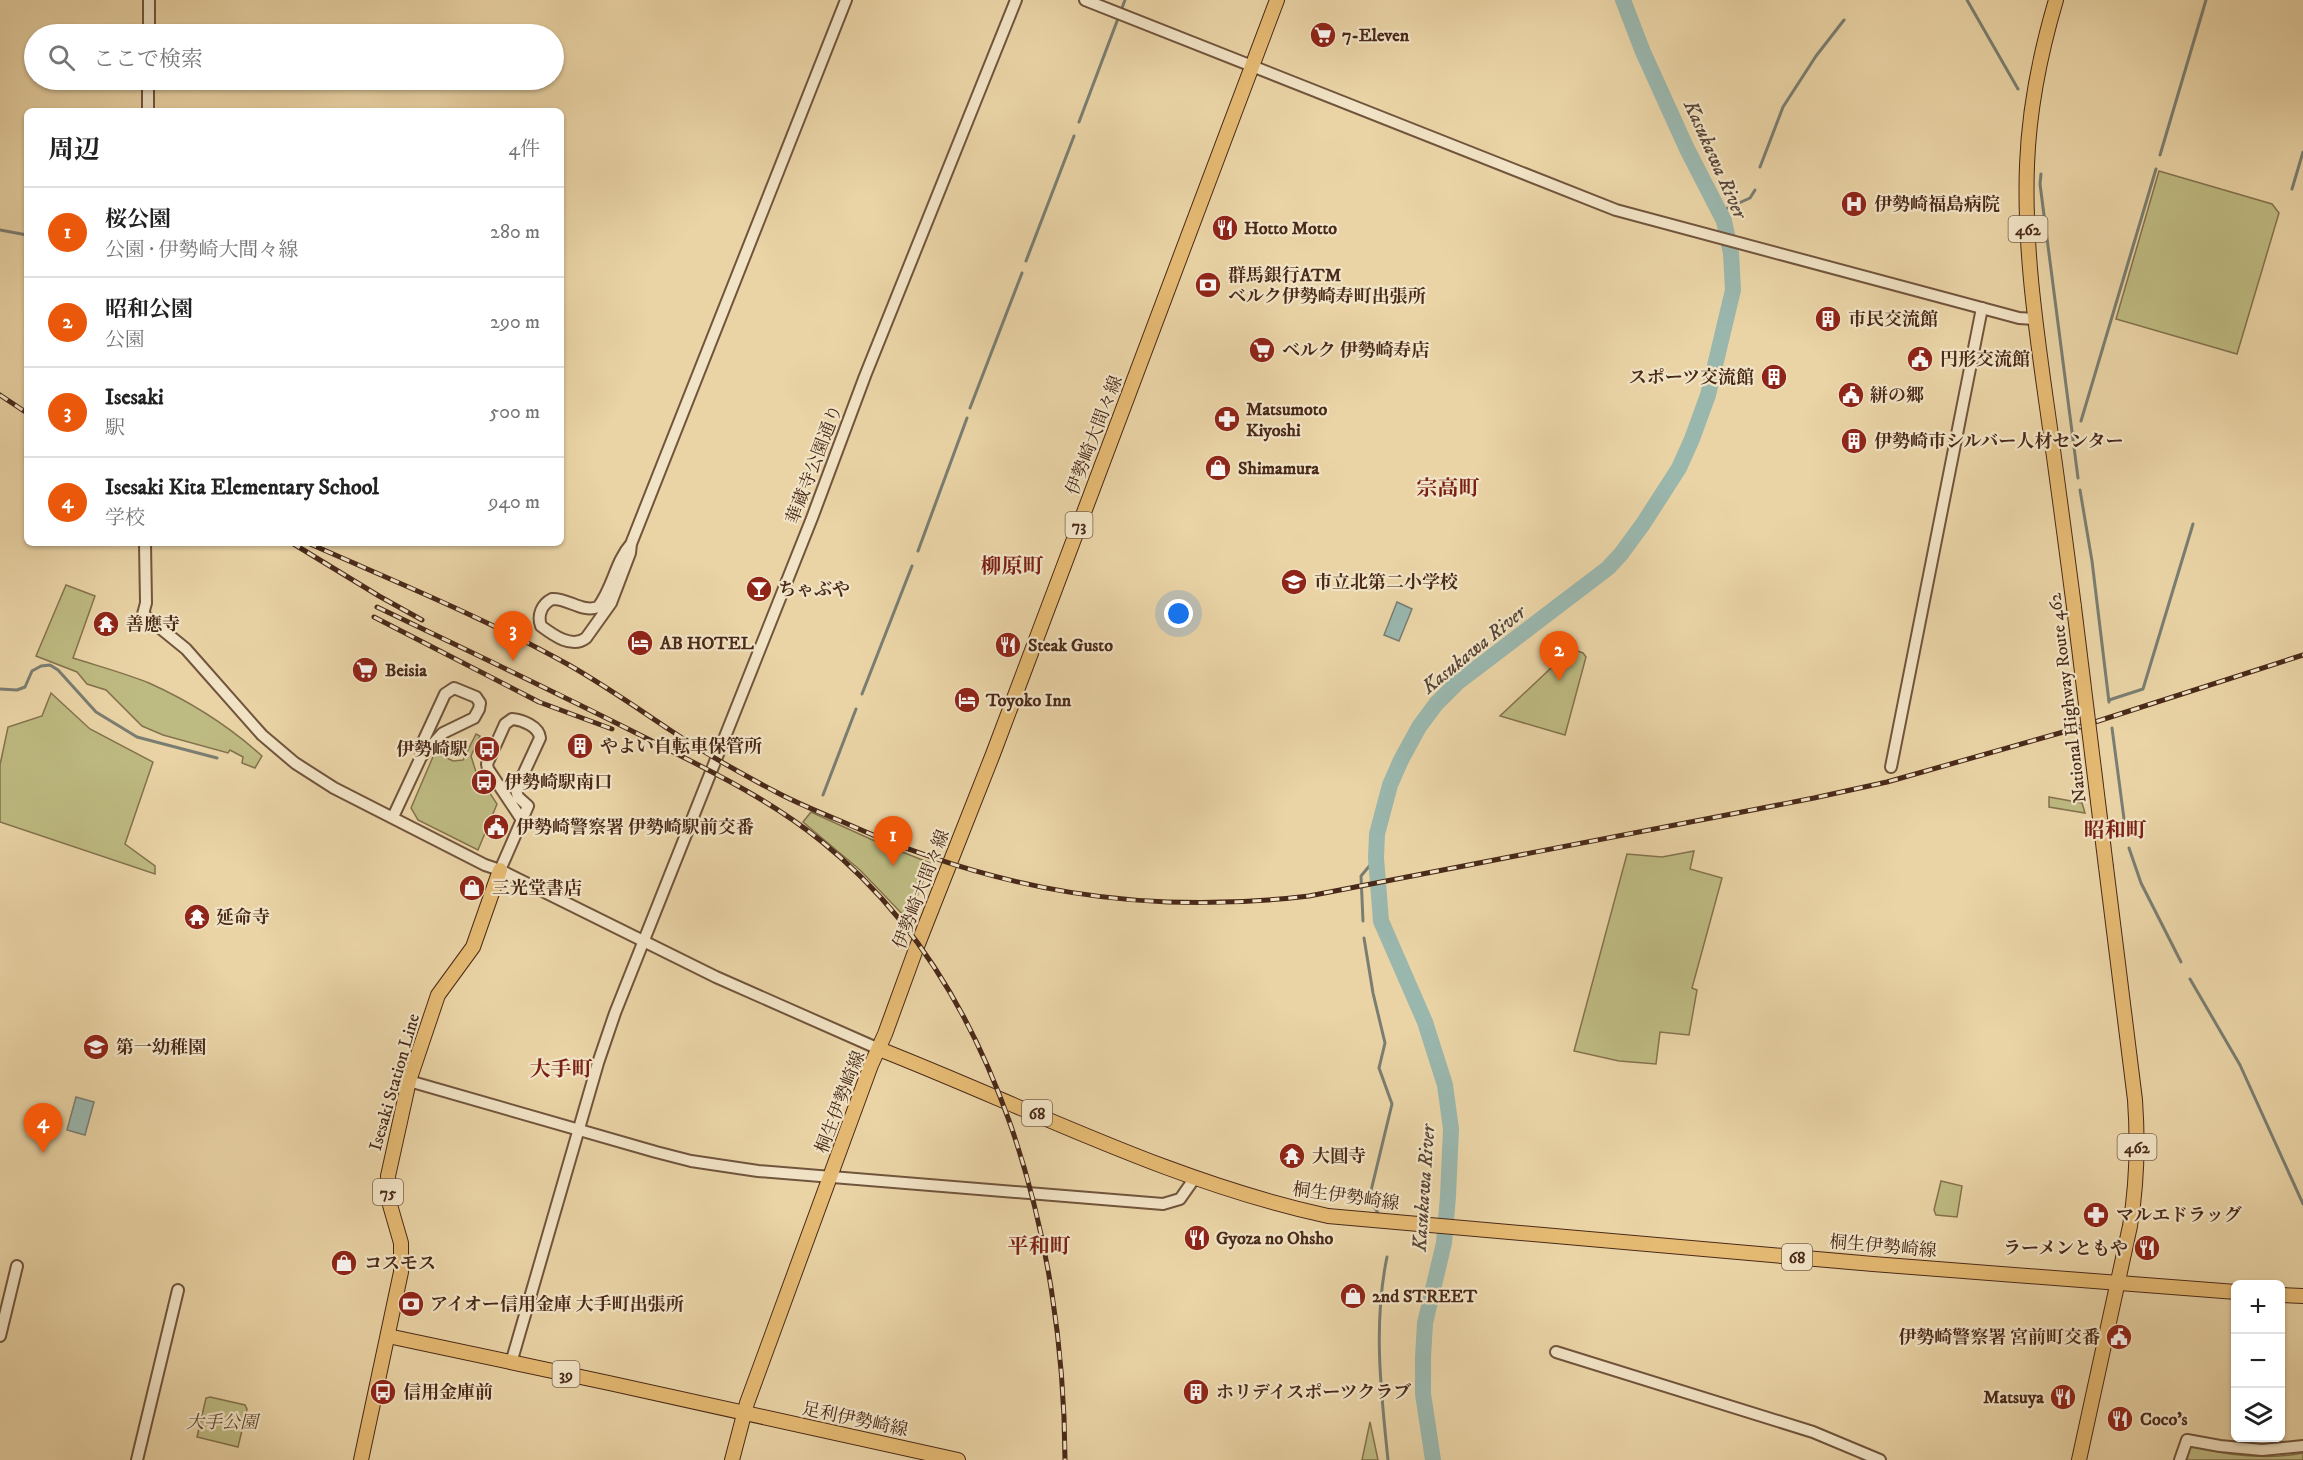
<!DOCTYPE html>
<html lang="ja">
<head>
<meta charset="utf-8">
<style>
	:root { --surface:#fff; --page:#f2f2f2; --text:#222; --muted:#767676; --line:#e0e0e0; --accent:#ea580c }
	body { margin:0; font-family:"IM FELL DW Pica","Noto Serif JP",serif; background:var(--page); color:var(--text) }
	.controls { position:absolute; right:18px; bottom:18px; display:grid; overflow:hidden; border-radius:9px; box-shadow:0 2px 4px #0004 }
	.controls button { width:54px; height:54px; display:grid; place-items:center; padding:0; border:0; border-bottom:2px solid var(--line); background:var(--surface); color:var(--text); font:30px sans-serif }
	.you { position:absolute; left:1179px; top:614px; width:21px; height:21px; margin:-15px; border:4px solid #fff; border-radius:50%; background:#1a73e8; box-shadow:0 0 0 9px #1a73e833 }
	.badge { display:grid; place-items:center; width:39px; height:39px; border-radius:50%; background:var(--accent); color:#fff; font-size:20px; font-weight:700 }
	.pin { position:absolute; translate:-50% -50px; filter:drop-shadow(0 2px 3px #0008) }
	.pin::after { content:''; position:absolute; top:32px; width:21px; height:18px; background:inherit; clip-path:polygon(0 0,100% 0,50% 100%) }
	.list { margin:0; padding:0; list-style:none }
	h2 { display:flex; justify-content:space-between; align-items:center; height:78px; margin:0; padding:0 24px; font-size:26px }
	h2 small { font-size:20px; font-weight:400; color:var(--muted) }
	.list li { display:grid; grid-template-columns:39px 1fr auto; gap:18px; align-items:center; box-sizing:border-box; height:90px; padding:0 24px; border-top:2px solid var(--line) }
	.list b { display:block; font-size:22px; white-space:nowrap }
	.list p { margin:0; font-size:20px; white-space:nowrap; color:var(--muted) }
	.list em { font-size:20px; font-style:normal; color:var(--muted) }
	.icon { flex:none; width:33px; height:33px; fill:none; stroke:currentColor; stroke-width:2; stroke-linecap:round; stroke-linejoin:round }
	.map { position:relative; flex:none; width:2303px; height:1460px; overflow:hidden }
	.search { position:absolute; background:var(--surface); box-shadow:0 2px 4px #0004; left:24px; top:24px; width:540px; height:66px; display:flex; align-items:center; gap:15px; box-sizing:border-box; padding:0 21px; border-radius:33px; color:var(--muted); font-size:22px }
	.panel { position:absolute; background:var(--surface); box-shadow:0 2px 4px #0004; left:24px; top:108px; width:540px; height:438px; border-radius:9px }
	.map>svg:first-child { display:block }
</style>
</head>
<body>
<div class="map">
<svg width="2303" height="1460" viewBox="0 0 2303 1460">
	<rect width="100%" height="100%" fill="#ead4a6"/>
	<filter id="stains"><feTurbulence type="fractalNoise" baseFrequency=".00333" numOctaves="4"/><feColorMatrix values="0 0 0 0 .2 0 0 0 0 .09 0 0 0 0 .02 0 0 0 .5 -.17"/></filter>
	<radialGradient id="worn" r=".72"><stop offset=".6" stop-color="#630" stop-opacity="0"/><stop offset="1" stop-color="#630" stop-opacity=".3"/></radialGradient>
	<!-- green -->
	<g fill="#bebb82" stroke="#84724e" stroke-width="1.5">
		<polygon points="2159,171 2272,204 2279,213 2237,354 2116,319"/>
		<path d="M66,585L95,596L73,658C98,666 124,673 149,683C189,701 230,727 262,756L255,768L242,763L243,757L230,750L228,753L163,735L142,726L106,690L87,684L77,672L36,656Z"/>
		<polygon points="1575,650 1583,653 1586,657 1565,735 1500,716 1568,652"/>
		<polygon points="51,693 90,729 153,762 125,844 155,866 155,874 0,822 0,765 8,727 42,716"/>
		<polygon points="476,734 480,736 471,756 476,772 497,804 478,850 418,820 411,808 435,752 453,761 463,760"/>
		<polygon points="2049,797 2082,803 2085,813 2049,807"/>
		<polygon points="811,812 877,842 930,863 908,920 860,870 803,822"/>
		<polygon points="1694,851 1690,869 1722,878 1692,988 1697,990 1689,1035 1660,1032 1656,1064 1619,1061 1574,1051 1627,854 1662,857"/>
		<polygon points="1941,1181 1962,1186 1957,1217 1936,1215 1934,1210"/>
		<polygon points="210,1397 245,1405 247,1409 238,1447 197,1437 206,1398"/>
		<polygon points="1370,1422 1378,1460 1362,1460"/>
		<path d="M2193,1446C2229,1456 2266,1460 2303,1453V1460H2187L2189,1449Z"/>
	</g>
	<!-- water -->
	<g fill="#9ab7ae" stroke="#7a7e72" stroke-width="1.5">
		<polygon points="1397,602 1412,609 1399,641 1384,635"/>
		<polygon points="76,1097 94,1102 85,1135 67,1130"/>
	</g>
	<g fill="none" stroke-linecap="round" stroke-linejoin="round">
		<!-- stream -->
		<g stroke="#7a7e72" stroke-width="3">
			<polyline points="1967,0 2018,89"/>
			<polyline points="1079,122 1125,0"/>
			<polyline points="2160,155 2206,0"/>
			<polyline points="1760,167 1783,107 1816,56 1844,20"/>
			<polyline points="2041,174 2040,184 2078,478"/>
			<polyline points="2292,189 2303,152"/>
			<polyline points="1719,212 1750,198 1755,190"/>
			<polyline points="0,230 27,235"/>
			<polyline points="1026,261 1074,136"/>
			<polyline points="970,408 1022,273"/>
			<polyline points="2081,421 2156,169"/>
			<polyline points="2080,490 2092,561 2109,702"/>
			<polyline points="918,551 967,418"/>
			<polyline points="0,689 17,690 25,687 32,671 41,666 50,665 58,670 96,712 137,737 217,758"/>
			<polyline points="862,694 912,566"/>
			<polyline points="2109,700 2143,689 2193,524"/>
			<polyline points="2112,728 2126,834"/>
			<polyline points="823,795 856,709"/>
			<polyline points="2129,848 2141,883 2181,962"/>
			<polyline points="1363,921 1361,876 1376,858"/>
			<polyline points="1364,938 1373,993 1385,1043 1379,1068 1392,1104 1369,1199 1378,1213"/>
			<polyline points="2190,979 2240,1065 2303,1204"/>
			<path d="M1387,1257C1373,1324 1381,1392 1388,1460"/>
		</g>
		<!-- river -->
		<polyline stroke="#9ab7ae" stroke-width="16" points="1433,1460 1423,1394 1423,1357 1425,1323 1444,1243 1448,1196 1451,1129 1445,1085 1425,1022 1381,921 1376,858 1377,834 1390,785 1401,760 1419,727 1436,704 1457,683 1608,568 1621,554 1643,524 1679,468 1692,439 1708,395 1733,290 1731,253 1724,221 1687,149 1643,52 1623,0"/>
		<!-- tertiary casing -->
		<g stroke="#71543c" stroke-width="14">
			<g id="tertiary">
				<polyline points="1085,0 1616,210 2019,318 2035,319"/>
				<polyline points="149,34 149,0"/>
				<polyline points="148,111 148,80"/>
				<polyline points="145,543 146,603 143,614 186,649 262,735 295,763 334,788 485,865 500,870 716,977 879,1049"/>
				<path d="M631,544C615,562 613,588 598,607C582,613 568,598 552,599C542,604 537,615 541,626C553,635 572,649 586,638L611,603L630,553L631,544L846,0"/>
				<polyline points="1891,767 1982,308"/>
				<polyline points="393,817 421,757 443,733 474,718 479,709 480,703 476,697 454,688 445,694 421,746 421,757"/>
				<path d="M500,870L528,806L518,797L516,790L540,738C539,726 522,720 512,719L505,724L487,764L488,769L522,820"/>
				<polyline points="409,1081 656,1152 691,1161 758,1171 1163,1204 1180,1199 1194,1179"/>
				<polyline points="0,1336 17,1266"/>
				<polyline points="1556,1352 1813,1432 1880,1460"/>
				<polyline points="511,1363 598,1063 615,1013 812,518 865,376 1016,0"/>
				<polyline points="137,1460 178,1290"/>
				<polyline points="2180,1460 2187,1440 2220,1446 2262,1450 2303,1446"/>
			</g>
		</g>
		<!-- primary casing -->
		<g stroke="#492919" stroke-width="16">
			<g id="primary">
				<path d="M879,1049C1027,1107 1171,1182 1328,1216L1873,1264L2236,1292"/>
				<polyline points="2280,1295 2303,1296"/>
				<polyline points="388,1336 609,1383 958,1460"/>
				<polyline points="361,1460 401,1272 401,1243 390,1205 388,1176 409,1081 438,995 473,947 500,870"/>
				<polyline points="732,1460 747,1403 871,1065 885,1034 916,949 993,754 1277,0"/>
			</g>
		</g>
		<!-- trunk casing -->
		<g stroke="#492919" stroke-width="16">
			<g id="trunk">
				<path d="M2056,0C2040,54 2029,109 2027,165C2024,243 2035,322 2046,400C2056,469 2065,538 2074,607"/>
				<path d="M2079,1460L2130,1226C2137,1184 2138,1142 2135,1100L2106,867"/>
			</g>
		</g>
		<!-- tertiary -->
		<use href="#tertiary" stroke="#f1e3c5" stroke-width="10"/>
		<!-- primary -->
		<use href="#primary" stroke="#e5ba73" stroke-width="14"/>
		<!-- trunk -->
		<use href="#trunk" stroke="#e5ba73" stroke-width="14"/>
		<!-- rail casing -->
		<g stroke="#492919" stroke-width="5">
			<g id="rail">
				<polyline points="0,395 27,413"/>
				<polyline points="292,543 379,596 422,620"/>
				<path d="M308,543C396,582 485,618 569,665C604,685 637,708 670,730C704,753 742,774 778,793C799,804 821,813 843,822C996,891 1142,916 1309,896L1814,798L1887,782L2067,731L2303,655"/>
				<path d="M377,607C467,650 557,693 646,738C706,769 768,798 821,841C999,984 1064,1240 1065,1460"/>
				<polyline points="374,617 539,702 612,729"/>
			</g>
		</g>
		<!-- rail -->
		<use href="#rail" stroke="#f1e3c5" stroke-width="3" stroke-dasharray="9" stroke-linecap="butt"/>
		<!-- trunk-bridge casing -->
		<g stroke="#492919" stroke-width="16" stroke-linecap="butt">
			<polyline id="trunk-bridge" points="2074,607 2106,867"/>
		</g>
		<!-- trunk-bridge -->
		<use href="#trunk-bridge" stroke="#e5ba73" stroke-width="14"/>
	</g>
	<!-- icons -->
	<defs>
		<g id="supermarket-disc" transform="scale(1.35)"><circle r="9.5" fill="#8f2418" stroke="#f1e3c5"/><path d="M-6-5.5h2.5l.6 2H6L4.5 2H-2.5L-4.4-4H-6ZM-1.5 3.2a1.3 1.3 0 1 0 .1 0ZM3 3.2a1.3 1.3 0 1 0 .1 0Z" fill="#fff"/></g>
		<g id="hospital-disc" transform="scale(1.35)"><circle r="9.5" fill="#8f2418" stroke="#f1e3c5"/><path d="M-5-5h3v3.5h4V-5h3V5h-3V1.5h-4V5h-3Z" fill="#fff"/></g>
		<g id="restaurant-disc" transform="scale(1.35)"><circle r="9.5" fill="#8f2418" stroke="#f1e3c5"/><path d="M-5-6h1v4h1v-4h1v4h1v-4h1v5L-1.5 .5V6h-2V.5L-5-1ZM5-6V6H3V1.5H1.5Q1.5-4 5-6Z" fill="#fff"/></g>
		<g id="bank-disc" transform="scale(1.35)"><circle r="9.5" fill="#8f2418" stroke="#f1e3c5"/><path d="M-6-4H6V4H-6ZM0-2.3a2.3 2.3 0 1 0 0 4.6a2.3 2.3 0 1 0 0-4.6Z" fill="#fff"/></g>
		<g id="building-disc" transform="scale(1.35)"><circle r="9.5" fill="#8f2418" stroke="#f1e3c5"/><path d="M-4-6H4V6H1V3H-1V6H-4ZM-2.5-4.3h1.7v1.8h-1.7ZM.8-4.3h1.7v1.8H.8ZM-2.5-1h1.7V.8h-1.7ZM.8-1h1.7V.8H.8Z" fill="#fff"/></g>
		<g id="civic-disc" transform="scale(1.35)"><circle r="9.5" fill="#8f2418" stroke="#f1e3c5"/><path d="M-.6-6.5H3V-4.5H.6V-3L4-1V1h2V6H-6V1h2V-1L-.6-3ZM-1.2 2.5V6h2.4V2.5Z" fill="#fff"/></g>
		<g id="pharmacy-disc" transform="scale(1.35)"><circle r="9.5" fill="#8f2418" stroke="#f1e3c5"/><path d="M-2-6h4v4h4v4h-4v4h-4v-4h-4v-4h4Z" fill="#fff"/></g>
		<g id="shop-disc" transform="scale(1.35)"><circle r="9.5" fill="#8f2418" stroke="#f1e3c5"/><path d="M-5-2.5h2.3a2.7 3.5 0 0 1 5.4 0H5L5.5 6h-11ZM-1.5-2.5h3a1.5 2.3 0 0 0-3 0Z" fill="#fff"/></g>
		<g id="school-disc" transform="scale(1.35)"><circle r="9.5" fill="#8f2418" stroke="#f1e3c5"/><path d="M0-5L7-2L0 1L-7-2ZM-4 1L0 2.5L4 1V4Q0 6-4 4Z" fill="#fff"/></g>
		<g id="bar-disc" transform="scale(1.35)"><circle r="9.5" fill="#8f2418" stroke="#f1e3c5"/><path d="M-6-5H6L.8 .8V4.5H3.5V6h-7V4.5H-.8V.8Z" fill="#fff"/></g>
		<g id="temple-disc" transform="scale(1.35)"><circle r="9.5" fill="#8f2418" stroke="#f1e3c5"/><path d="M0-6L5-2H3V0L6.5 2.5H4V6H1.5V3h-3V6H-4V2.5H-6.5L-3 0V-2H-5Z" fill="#fff"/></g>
		<g id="hotel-disc" transform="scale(1.35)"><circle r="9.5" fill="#8f2418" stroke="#f1e3c5"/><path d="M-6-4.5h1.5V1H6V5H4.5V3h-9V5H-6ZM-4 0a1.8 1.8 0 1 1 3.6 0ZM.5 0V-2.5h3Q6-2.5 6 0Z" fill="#fff"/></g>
		<g id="bus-disc" transform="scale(1.35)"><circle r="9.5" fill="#8f2418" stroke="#f1e3c5"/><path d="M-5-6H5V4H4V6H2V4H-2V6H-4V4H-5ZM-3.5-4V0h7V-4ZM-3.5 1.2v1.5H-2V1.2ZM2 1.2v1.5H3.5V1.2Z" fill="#fff"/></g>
	</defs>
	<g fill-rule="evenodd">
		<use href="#supermarket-disc" x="1323" y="35"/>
		<use href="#hospital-disc" x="1854" y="204"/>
		<use href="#restaurant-disc" x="1225" y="228"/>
		<use href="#bank-disc" x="1208" y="285"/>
		<use href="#building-disc" x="1828" y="319"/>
		<use href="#supermarket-disc" x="1262" y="350"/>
		<use href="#civic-disc" x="1920" y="359"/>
		<use href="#building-disc" x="1774" y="377"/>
		<use href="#civic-disc" x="1851" y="395"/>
		<use href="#pharmacy-disc" x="1227" y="419"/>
		<use href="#building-disc" x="1854" y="441"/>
		<use href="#shop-disc" x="1218" y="468"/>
		<use href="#school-disc" x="1294" y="582"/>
		<use href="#bar-disc" x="759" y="589"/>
		<use href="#temple-disc" x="106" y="624"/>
		<use href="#hotel-disc" x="640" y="643"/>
		<use href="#restaurant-disc" x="1008" y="645"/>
		<use href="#supermarket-disc" x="365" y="670"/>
		<use href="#hotel-disc" x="967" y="700"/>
		<use href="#building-disc" x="580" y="746"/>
		<use href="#bus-disc" x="487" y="749"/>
		<use href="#bus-disc" x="484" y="782"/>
		<use href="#civic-disc" x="496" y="827"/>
		<use href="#shop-disc" x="472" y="888"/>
		<use href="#temple-disc" x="197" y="917"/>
		<use href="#school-disc" x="96" y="1047"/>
		<use href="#temple-disc" x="1292" y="1156"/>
		<use href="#pharmacy-disc" x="2096" y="1215"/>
		<use href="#restaurant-disc" x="1197" y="1238"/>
		<use href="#restaurant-disc" x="2147" y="1248"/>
		<use href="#shop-disc" x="344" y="1263"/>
		<use href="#shop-disc" x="1353" y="1296"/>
		<use href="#bank-disc" x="411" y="1304"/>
		<use href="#civic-disc" x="2119" y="1337"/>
		<use href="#bus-disc" x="383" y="1392"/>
		<use href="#building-disc" x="1196" y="1392"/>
		<use href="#restaurant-disc" x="2063" y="1397"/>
		<use href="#restaurant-disc" x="2120" y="1419"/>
	</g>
	<g text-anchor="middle" stroke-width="4.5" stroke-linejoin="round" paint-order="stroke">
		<!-- shield labels -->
		<g fill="#f1e3c5" stroke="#7b614d" stroke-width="1.5">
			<rect x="2008.5" y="216" width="39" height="26" rx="4.5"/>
			<rect x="1065.5" y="512" width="27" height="26" rx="4.5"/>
			<rect x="1022" y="1100" width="30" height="26" rx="4.5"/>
			<rect x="2117.5" y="1134" width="39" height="26" rx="4.5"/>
			<rect x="373" y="1179" width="30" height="26" rx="4.5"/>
			<rect x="1782" y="1244" width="30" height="26" rx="4.5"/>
			<rect x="552.5" y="1361" width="27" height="26" rx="4.5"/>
		</g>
		<g font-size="16" font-weight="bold" fill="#492919">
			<text x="2028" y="235">462</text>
			<text x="1079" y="531">73</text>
			<text x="1037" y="1119">68</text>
			<text x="2137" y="1153">462</text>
			<text x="388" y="1198">75</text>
			<text x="1797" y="1263">68</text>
			<text x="566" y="1380">39</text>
		</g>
		<!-- poi labels -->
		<g font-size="18" font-weight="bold" fill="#492919" stroke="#f1e3c5" text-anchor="start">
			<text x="1342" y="41">7-Eleven</text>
			<text x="1874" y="210">伊勢崎福島病院</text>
			<text x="1244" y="234">Hotto Motto</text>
			<text x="1228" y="281">群馬銀行ATM<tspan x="1228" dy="21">ベルク伊勢崎寿町出張所</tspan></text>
			<text x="1848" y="325">市民交流館</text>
			<text x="1282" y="356">ベルク 伊勢崎寿店</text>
			<text x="1940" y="365">円形交流館</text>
			<text x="1754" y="383" text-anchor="end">スポーツ交流館</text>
			<text x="1870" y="401">絣の郷</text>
			<text x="1246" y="415">Matsumoto<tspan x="1246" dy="21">Kiyoshi</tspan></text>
			<text x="1874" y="447">伊勢崎市シルバー人材センター</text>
			<text x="1238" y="474">Shimamura</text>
			<text x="1314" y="588">市立北第二小学校</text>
			<text x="778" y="595">ちゃぶや</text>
			<text x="126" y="630">善應寺</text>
			<text x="660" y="649">AB HOTEL</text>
			<text x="1028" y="651">Steak Gusto</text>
			<text x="385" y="676">Beisia</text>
			<text x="986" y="706">Toyoko Inn</text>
			<text x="600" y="752">やよい自転車保管所</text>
			<text x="468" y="755" text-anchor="end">伊勢崎駅</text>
			<text x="504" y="788">伊勢崎駅南口</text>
			<text x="516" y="833">伊勢崎警察署 伊勢崎駅前交番</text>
			<text x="492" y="894">三光堂書店</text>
			<text x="216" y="923">延命寺</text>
			<text x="116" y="1053">第一幼稚園</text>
			<text x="1312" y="1162">大圓寺</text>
			<text x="2116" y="1221">マルエドラッグ</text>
			<text x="1216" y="1244">Gyoza no Ohsho</text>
			<text x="2128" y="1254" text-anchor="end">ラーメンともや</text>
			<text x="364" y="1269">コスモス</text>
			<text x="1372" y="1302">2nd STREET</text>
			<text x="430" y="1310">アイオー信用金庫 大手町出張所</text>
			<text x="2100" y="1343" text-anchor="end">伊勢崎警察署 宮前町交番</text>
			<text x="403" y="1398">信用金庫前</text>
			<text x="1216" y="1398">ホリデイスポーツクラブ</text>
			<text x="2044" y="1403" text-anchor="end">Matsuya</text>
			<text x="2140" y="1425">Coco's</text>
		</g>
		<!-- street labels -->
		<g font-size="18" fill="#492919" stroke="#f1e3c5">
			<text transform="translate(1094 435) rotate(-69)" y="6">伊勢崎大間々線</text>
			<text transform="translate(814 464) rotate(-69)" y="6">華蔵寺公園通り</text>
			<text transform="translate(2067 698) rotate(-97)" y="6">National Highway Route 462</text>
			<text transform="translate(921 889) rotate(-69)" y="6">伊勢崎大間々線</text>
			<text transform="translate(394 1082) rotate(-74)" y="6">Isesaki Station Line</text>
			<text transform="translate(840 1102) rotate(-69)" y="6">桐生伊勢崎線</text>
			<text transform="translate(1346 1196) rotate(8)" y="6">桐生伊勢崎線</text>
			<text transform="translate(1883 1246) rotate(5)" y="6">桐生伊勢崎線</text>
			<text transform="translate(855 1419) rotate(12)" y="6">足利伊勢崎線</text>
		</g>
		<!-- park labels -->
		<g font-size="18" font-style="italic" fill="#60462e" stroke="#f1e3c5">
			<text x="222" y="1428">大手公園</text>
		</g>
		<!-- water labels -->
		<g font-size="20" font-style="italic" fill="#594537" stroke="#f1e3c5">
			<text transform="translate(1716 159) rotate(66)" y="7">Kasukawa River</text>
			<text transform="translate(1473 649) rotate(-39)" y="7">Kasukawa River</text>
			<text transform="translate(1423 1188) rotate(-86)" y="7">Kasukawa River</text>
		</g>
		<!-- quarter labels -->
		<g font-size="21" font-weight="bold" fill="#7a1f14" stroke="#f1e3c5">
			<text x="1448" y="495">宗高町</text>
			<text x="1012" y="573">柳原町</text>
			<text x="2115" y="837">昭和町</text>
			<text x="561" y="1076">大手町</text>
			<text x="1039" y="1253">平和町</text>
		</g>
	</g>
	<rect width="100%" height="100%" filter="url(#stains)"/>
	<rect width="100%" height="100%" fill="url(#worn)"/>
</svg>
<div class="controls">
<button>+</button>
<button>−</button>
<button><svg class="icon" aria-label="layers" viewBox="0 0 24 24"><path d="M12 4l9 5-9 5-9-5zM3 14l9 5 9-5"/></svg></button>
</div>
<div class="you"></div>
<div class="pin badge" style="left:893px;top:866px">1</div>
<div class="pin badge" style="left:1559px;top:681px">2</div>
<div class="pin badge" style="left:513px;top:661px">3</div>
<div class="pin badge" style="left:43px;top:1153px">4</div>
<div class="search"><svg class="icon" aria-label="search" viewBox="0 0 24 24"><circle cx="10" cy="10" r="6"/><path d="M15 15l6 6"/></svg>ここで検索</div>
<section class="panel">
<h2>周辺<small>4件</small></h2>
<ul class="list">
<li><span class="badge">1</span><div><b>桜公園</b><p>公園 · 伊勢崎大間々線</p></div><em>280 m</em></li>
<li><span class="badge">2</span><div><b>昭和公園</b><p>公園</p></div><em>290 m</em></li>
<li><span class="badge">3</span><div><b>Isesaki</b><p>駅</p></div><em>500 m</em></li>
<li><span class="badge">4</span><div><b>Isesaki Kita Elementary School</b><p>学校</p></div><em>940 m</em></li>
</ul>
</section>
</div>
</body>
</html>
